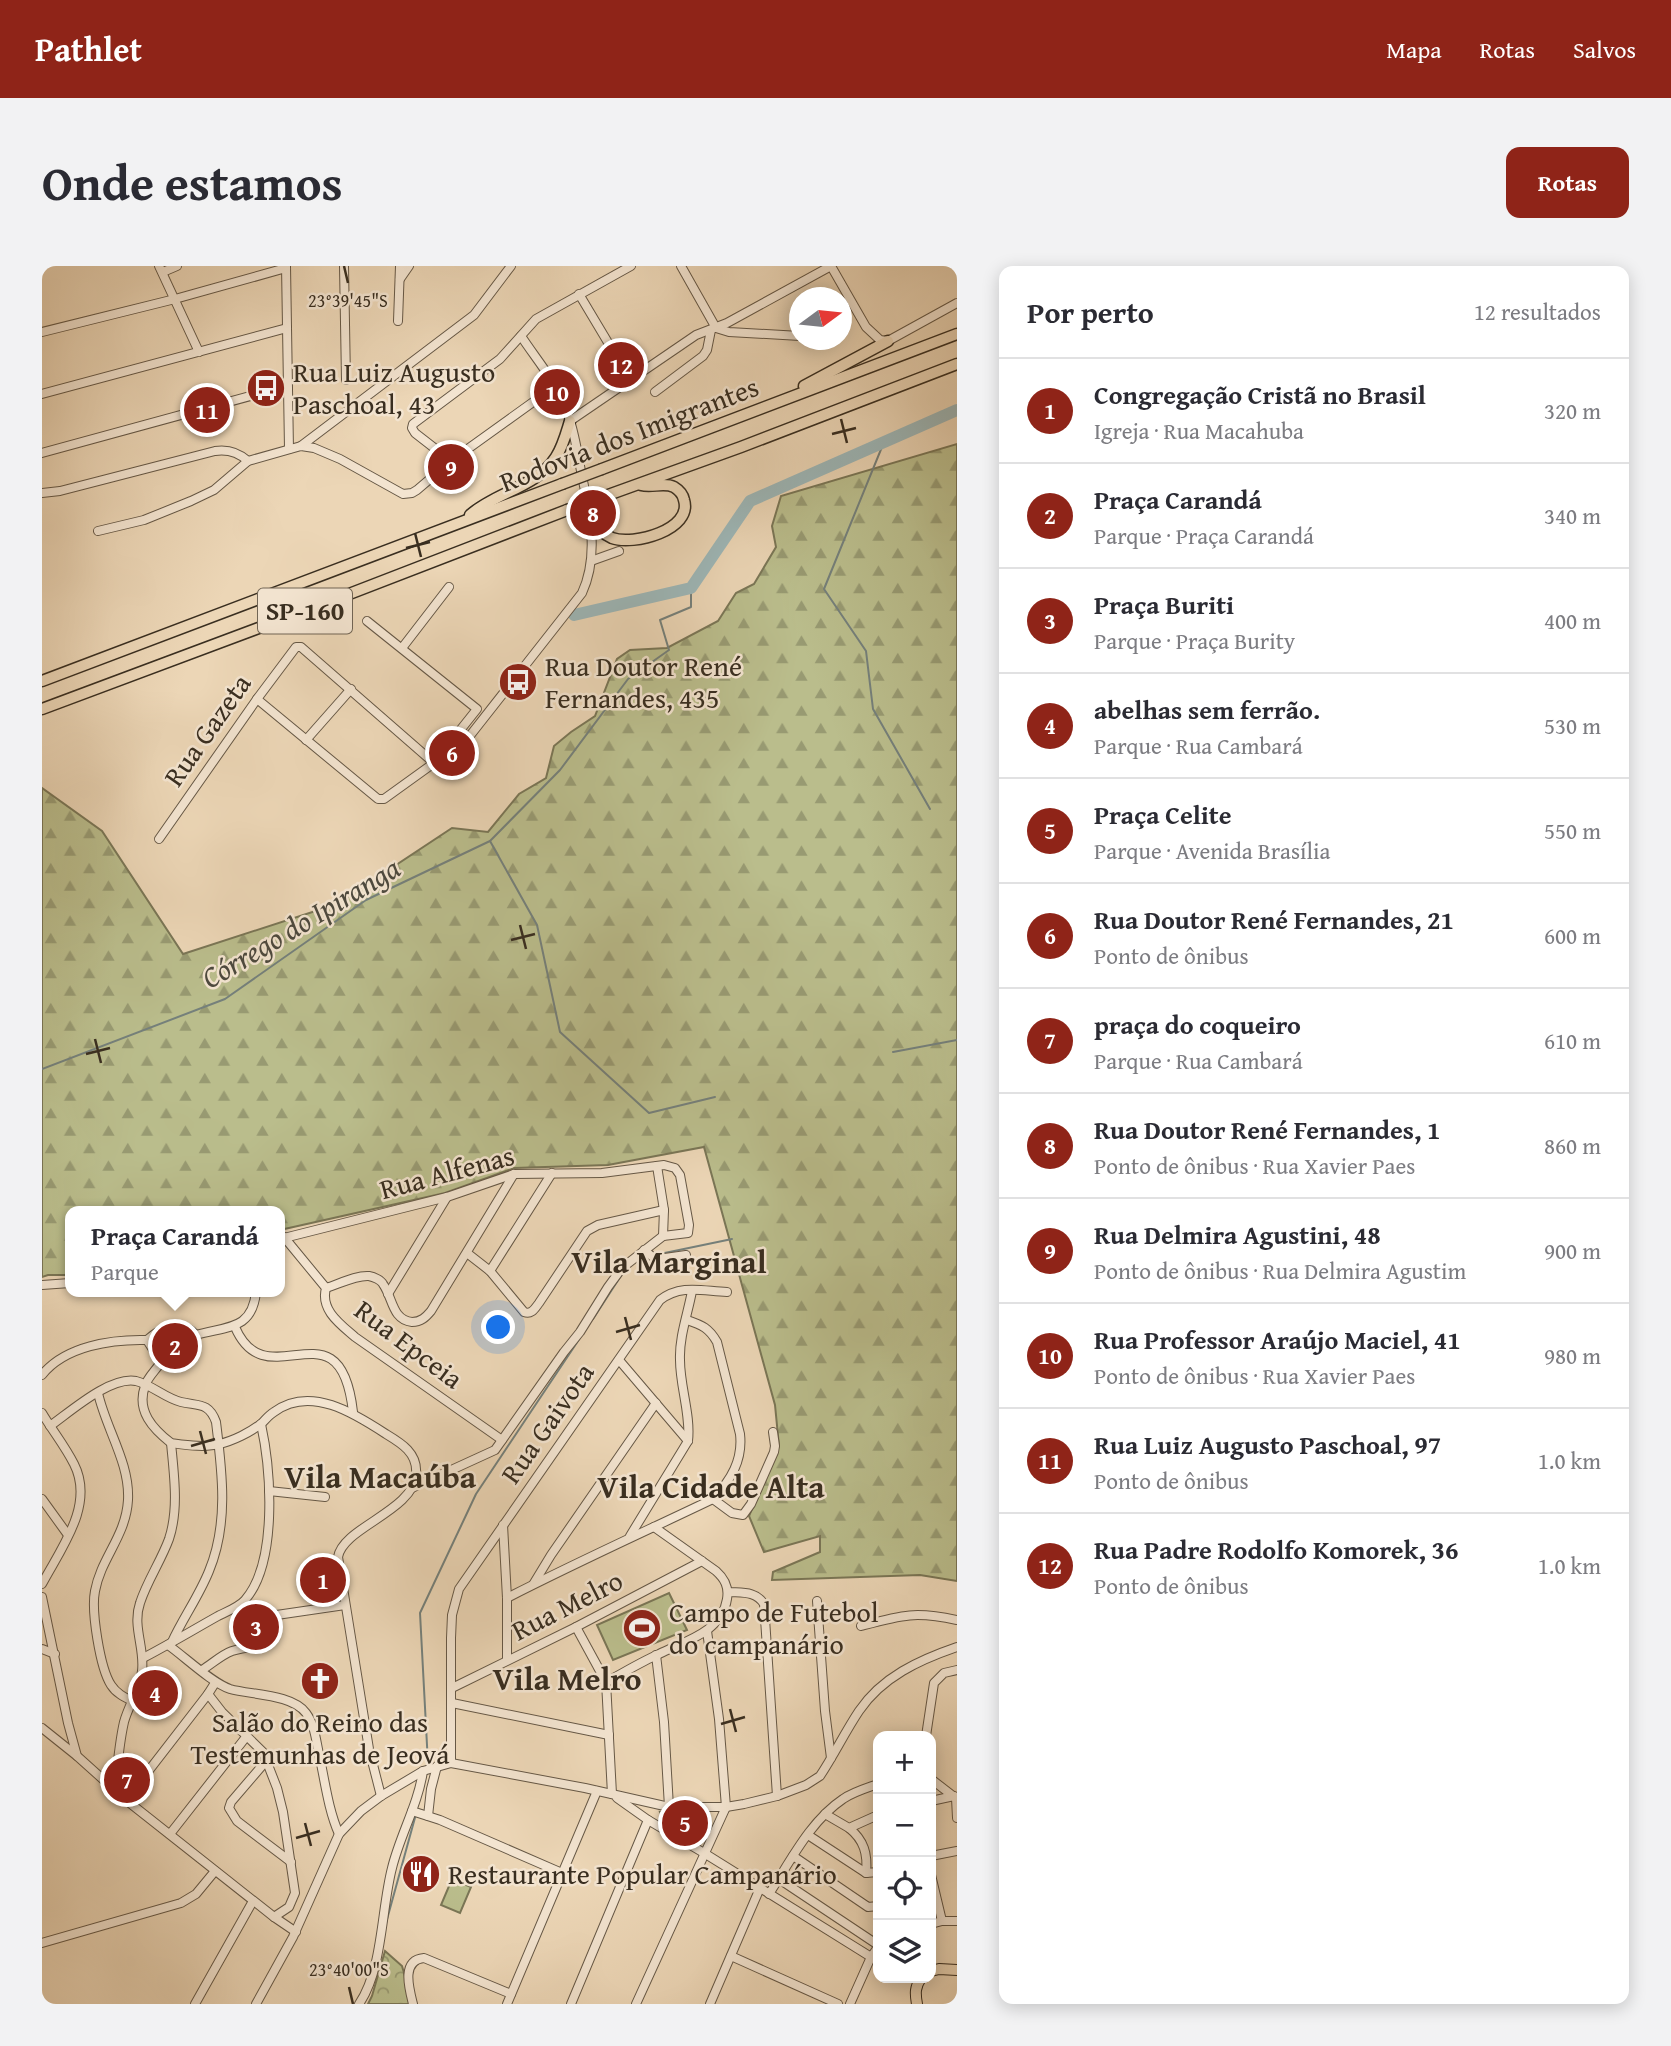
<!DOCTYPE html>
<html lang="pt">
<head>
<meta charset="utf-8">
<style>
	:root { --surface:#fff; --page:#f2f2f3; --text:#2b2b33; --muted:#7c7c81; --line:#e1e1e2; --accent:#8f2418 }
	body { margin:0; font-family:"Gentium Book Plus",serif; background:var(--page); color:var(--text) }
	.controls { position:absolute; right:21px; bottom:21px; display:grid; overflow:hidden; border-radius:14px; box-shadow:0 4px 18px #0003 }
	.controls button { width:63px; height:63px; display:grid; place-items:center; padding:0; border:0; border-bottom:2px solid var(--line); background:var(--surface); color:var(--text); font:35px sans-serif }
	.compass { position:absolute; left:747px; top:21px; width:63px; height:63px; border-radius:50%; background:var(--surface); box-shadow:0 4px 18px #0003; rotate:75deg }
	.you { position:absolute; left:457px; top:1062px; width:24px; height:24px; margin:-18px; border:5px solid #fff; border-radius:50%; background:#1a73e8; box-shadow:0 0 0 10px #1a73e833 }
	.badge { display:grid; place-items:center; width:46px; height:46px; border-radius:50%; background:var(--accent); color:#fff; font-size:23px; font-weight:700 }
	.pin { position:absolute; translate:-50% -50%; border:4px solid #fff; box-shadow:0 2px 7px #0006 }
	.popup { position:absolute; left:23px; top:940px; width:220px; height:91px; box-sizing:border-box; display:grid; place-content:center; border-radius:14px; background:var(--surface); filter:drop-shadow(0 2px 5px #0005); font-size:23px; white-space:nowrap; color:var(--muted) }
	.popup b { font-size:26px; color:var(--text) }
	.popup::after { content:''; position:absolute; left:50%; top:100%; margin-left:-14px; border:14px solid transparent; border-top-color:var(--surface) }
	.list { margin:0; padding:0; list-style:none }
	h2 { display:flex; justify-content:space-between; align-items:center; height:91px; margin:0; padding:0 28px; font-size:30px }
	h2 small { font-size:23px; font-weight:400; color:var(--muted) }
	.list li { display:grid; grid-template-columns:46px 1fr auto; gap:21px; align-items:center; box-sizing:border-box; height:105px; padding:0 28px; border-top:2px solid var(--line) }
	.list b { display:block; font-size:26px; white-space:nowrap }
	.list p { margin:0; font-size:23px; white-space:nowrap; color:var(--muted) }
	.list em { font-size:23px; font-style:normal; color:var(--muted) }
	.icon { flex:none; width:38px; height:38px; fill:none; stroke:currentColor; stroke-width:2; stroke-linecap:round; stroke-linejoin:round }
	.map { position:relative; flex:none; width:915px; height:1738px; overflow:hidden; border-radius:14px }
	header { display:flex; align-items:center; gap:42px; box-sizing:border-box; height:98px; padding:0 35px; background:var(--accent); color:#fff }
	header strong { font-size:33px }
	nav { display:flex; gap:38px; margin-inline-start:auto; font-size:24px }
	.intro { display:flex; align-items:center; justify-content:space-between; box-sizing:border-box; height:168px; padding:0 42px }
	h1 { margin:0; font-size:49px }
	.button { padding:18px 32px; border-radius:14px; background:var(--accent); color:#fff; font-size:24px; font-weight:700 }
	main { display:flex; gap:42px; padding:0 42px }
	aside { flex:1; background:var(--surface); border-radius:14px; box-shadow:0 4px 18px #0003 }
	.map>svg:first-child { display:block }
</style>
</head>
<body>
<header>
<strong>Pathlet</strong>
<nav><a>Mapa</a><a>Rotas</a><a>Salvos</a></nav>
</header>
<div class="intro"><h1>Onde estamos</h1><a class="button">Rotas</a></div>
<main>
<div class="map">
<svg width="915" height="1738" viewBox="0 0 915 1738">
	<defs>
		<pattern id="forest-firs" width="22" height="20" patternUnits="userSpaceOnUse" patternTransform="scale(1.75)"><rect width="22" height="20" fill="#babd8c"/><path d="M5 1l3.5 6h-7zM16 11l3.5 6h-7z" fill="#989a72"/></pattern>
		<pattern id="park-crowns" width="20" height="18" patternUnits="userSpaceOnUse" patternTransform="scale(1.75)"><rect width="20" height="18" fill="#babd8c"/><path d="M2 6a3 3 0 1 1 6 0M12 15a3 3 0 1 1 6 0" fill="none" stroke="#989a72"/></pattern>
	</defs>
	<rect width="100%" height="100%" fill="#ecd6b6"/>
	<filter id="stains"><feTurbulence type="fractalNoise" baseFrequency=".00286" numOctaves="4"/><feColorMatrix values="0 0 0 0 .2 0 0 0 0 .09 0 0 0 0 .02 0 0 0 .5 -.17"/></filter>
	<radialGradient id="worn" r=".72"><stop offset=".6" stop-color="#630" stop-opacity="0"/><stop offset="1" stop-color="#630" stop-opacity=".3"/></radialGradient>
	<!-- grass -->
	<g fill="#babd8c" stroke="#7a7656" stroke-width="2">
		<polygon points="627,1327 645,1364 571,1394 555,1359"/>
		<polygon points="410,1613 429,1621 418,1647 399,1639"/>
	</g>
	<!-- forest -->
	<polygon fill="url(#forest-firs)" stroke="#7a7656" stroke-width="2" points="915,178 915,1315 878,1309 730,1314 731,1306 778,1286 778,1270 722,1286 707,1250 737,1180 733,1139 662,881 566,899 472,902 403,927 238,964 238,945 28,945 28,1009 6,1009 0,1011 0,522 60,565 141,688 295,638 410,562 446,566 477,528 504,512 512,480 529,466 553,450 575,393 588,384 625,382 676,355 694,327 712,318 734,281 730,260 739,230"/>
	<!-- park -->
	<g fill="url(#park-crowns)" stroke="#7a7656" stroke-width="2">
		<polygon points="138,1066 147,1072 148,1083 135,1091 124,1092 116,1078 116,1074"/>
		<path d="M618,1546L660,1552L661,1563L652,1572C639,1566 623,1560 618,1546Z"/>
		<polygon points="343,1685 360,1700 371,1738 326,1738 330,1730"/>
	</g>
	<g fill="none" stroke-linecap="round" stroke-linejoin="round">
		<!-- stream -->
		<g stroke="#75807b" stroke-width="2">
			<polyline points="842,176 782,323 824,385 831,443 888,543"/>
			<polyline points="448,575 495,659 518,766 607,847 673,831"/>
			<polyline points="851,786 915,774"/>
			<polyline points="0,803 183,733 324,634 448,575 518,504 586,413 627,384 618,354 649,341 649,322"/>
			<polyline points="613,989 690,973"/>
			<polyline points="551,1053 582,1005"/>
			<polyline points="386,1498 378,1347 434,1228 538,1072"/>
			<polyline points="344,1657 374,1548"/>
		</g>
		<!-- river -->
		<polyline stroke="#9db7b8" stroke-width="12" points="532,349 649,322 708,235 915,144"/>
		<!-- minor casing -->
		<g stroke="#665846" stroke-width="10">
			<g id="minor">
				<polyline points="117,0 157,86"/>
				<polyline points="244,0 247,183"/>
				<polyline points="302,0 304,114"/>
				<polyline points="639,0 674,62 687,66 758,70"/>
				<polyline points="789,0 824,61 838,74 846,75 915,37"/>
				<polyline points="121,6 135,0"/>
				<polyline points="358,13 367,0"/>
				<polyline points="537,28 589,115"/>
				<polyline points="356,55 358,0"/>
				<polyline points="0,66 133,33 244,2"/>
				<polyline points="613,126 661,90 665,84 669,64"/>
				<polyline points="0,128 245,62"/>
				<polyline points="528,155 654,69 685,57 789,0"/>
				<polyline points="259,180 432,49 469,0"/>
				<polyline points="0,187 245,120"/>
				<polyline points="409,195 373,167 370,162 371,158 458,93 494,53 589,0"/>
				<path d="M0,227L18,225L173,185C186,183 196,186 206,195"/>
				<polyline points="56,265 102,254 149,235 172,224 206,195 259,180 272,182 298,193 361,228 370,227 375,224 409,195 512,121"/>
				<polyline points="549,295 577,285"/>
				<polyline points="325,355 435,443 392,497"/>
				<polyline points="360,382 407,321"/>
				<path d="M215,433L336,533H342L392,497L403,496L412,490L540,327C558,288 547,245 539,205C535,185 532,162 524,143C515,117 494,93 479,70"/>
				<polyline points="264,474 309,423"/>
				<polyline points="117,573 215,433 254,381 259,381 392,497"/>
				<polyline points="615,900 622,944 621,970"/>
				<path d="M242,971L284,1022C278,1044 298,1058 313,1071L460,1174"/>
				<polyline points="238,973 405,931 472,908 560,907 622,899 633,902 638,909 647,959 646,967 621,970 580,1002 566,1021 538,1066 522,1086 453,1184 370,1222"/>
				<polyline points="602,984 612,992 616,993 644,989"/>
				<path d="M425,987L448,1005L482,1046C490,1049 493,1042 497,1037L545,965L556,959L622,944"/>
				<polyline points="448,1005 510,907"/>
				<polyline points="0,1019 28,1017"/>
				<path d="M284,1022C297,1018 314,1009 327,1010C332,1011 339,1014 341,1018C351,1032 350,1054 370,1056C379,1056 384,1051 389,1045L472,908"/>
				<polyline points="346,1028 405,931"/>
				<path d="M645,1054C660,1059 667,1062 675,1076L698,1168C701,1194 689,1214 671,1233L690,1247L701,1249L709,1238L732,1186L733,1180L731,1166"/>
				<path d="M193,1061C225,1136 298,1031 311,1146"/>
				<path d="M154,1069C184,1060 210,1065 214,1026"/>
				<path d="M105,1074L119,1096C137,1095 152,1089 154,1069"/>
				<path d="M105,1074C120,1061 137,1051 154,1069"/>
				<polyline points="577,1094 646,1175"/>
				<path d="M119,1096C114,1104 105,1112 103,1120C94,1145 111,1163 129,1177C144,1179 163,1182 177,1178C191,1175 209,1166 220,1157C224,1153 227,1149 232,1146C268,1119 312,1147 344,1168C359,1177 376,1187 374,1208C372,1245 301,1261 296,1291L327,1483L339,1530"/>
				<path d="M0,1109C23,1080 70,1073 105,1074"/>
				<path d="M56,1127C64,1163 88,1197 86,1234C84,1270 59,1292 53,1325C49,1345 58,1402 69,1419C74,1427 82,1431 90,1435"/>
				<path d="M0,1147C10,1164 23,1180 32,1198C53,1239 19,1282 0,1318"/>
				<path d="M8,1160C28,1146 68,1110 94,1115C110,1119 123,1132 139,1136C156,1140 167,1136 174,1156C180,1205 187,1257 167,1305C157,1330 141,1352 130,1376"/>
				<polyline points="227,1225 283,1231"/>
				<polyline points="0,1233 26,1269"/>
				<polyline points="461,1259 465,1332 465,1394"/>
				<path d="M588,1270L646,1175C649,1149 638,1121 638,1094C637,1071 646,1047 650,1025"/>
				<polyline points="492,1317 509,1289 614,1137"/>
				<path d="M687,1326C700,1327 714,1325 722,1338L735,1530"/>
				<polyline points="0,1331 26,1457 35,1490 84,1534 232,1651 254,1666"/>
				<path d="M465,1332C533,1297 602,1266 671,1233"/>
				<polyline points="775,1335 783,1445 789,1492"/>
				<polyline points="221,1351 303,1339"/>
				<path d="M819,1360C860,1349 873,1345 915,1354"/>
				<polyline points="534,1361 564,1416"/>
				<polyline points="665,1365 677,1453 684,1541"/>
				<path d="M126,1379C143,1391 170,1417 188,1423C209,1429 250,1428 264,1447C273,1459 274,1475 277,1488C283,1515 286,1543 297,1568"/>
				<polyline points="0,1383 13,1388"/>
				<polyline points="614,1389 622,1456 627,1541"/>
				<path d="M101,1392C126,1379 151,1364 176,1350C184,1346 197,1341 203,1334C236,1296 229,1204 219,1158"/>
				<path d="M160,1404C170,1398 179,1389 190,1385C203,1381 212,1383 221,1371V1351L202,1336"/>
				<polyline points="410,1422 534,1361 660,1295"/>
				<polyline points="166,1428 180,1446 221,1486 235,1522 241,1546 253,1627 247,1641 232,1651"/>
				<polyline points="410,1437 567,1469"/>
				<polyline points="0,1462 35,1490"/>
				<polyline points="884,1470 892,1417 902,1407 915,1404"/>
				<polyline points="225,1494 189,1536 187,1542 195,1555 249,1596"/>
				<path d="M409,1497V1372L410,1349L417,1323L618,1034C639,1018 660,1025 685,1026"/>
				<polyline points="889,1513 915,1533"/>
				<path d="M73,1525C75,1502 77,1478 82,1456C87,1438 98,1423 100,1405C103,1382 90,1360 98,1337C105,1315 119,1295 127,1273C137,1243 132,1209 129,1177"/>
				<path d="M570,1528L564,1416C581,1407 599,1396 617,1388C643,1375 680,1366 685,1333C687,1321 683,1313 674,1305L612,1261"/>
				<polyline points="575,1532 606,1554 662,1587 829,1691"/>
				<polyline points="914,1532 915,1552"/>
				<polyline points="84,1534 166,1428 173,1417"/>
				<polyline points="889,1535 912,1530"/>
				<polyline points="370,1545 398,1554 520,1607"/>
				<polyline points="783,1548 807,1562 836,1549"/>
				<polyline points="386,1550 389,1523 395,1500"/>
				<path d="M807,1562C822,1574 826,1588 824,1607"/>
				<polyline points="128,1568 204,1471"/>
				<polyline points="766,1569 824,1607 836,1606"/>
				<polyline points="751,1590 826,1641 836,1640"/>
				<polyline points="889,1590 915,1585"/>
				<polyline points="889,1609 900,1655"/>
				<polyline points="737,1613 836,1679"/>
				<path d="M727,1628C748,1596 768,1555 801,1533C811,1526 825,1522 836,1518"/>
				<polyline points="889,1658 900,1655 915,1655"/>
				<polyline points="0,1677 139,1637 154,1628 173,1605"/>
				<polyline points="689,1690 796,1738"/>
				<polyline points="153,1738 211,1635"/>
				<path d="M214,1738L251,1671L297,1568L319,1545L339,1530L381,1505L409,1497L543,1522L627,1541H684L702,1538L735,1530L764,1519L778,1510C792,1489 803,1466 817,1445C840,1411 877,1394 915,1381"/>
				<path d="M317,1738C341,1703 339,1644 350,1602C358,1569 376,1539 381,1505"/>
				<path d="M371,1738C367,1722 359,1694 382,1692L469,1728"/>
				<polyline points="465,1738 555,1525"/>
				<polyline points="529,1738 606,1554"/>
				<polyline points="594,1738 684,1541"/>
				<polyline points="668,1738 718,1622"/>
				<polyline points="808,1738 829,1691 836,1681"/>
			</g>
		</g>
		<!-- major casing -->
		<g stroke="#392e20" stroke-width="12">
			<g id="major">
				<polyline points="889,1705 897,1703 915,1704"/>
				<path d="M875,1738C873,1727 873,1721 879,1712"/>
			</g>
		</g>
		<!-- highway casing -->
		<g stroke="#392e20" stroke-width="13">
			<g id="highway">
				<polyline points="762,120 846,75"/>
				<polyline points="560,203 915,68"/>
				<polyline points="566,229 699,181 915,98"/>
				<path d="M428,249C454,226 495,221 514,191C521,180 524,168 528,155"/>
				<path d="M549,254C555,261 561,268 570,272C591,280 651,264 642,234C641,229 637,224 632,221C622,216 610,222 599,219"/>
				<polyline points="0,415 520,218"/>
				<polyline points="0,443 289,335 525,244"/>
			</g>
		</g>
		<!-- minor -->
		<use href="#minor" stroke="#f3e4d0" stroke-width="8"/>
		<!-- major -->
		<use href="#major" stroke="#ecd6b6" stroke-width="10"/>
		<!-- highway -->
		<use href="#highway" stroke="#ecd6b6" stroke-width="10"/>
		<!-- highway-bridge casing -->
		<g stroke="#392e20" stroke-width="13" stroke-linecap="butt">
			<g id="highway-bridge">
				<polyline points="520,218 560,203"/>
				<polyline points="525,244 566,229"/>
			</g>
		</g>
		<!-- highway-bridge -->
		<use href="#highway-bridge" stroke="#ecd6b6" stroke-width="10"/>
	</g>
	<!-- ticks -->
	<path fill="none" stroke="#392e20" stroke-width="2.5" d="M302,0L306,17M799,153L805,177M790,168L814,162M373,267L379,291M364,282L388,276M478,659L484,683M469,674L493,668M53,773L59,797M44,788L68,782M583,1051L589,1074M574,1066L598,1059M158,1165L164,1188M149,1180L173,1173M688,1443L694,1466M679,1458L703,1451M263,1557L269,1580M254,1572L278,1565M307,1721L311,1738"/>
	<!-- icons -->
	<defs>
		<g id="bus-disc" transform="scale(2.0125)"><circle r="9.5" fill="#8f2418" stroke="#f3e4d0"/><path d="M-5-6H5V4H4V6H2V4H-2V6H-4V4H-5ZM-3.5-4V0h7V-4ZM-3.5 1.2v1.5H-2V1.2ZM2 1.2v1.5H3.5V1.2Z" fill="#fff"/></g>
		<g id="stadium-disc" transform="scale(2.0125)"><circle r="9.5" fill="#8f2418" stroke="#f3e4d0"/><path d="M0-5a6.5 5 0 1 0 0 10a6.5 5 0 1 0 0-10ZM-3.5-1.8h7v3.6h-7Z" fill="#fff"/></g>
		<g id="church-disc" transform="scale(2.0125)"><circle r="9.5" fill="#8f2418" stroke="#f3e4d0"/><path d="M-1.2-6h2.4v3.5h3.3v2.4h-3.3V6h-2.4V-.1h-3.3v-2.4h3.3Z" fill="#fff"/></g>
		<g id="restaurant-disc" transform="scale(2.0125)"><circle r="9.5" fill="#8f2418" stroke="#f3e4d0"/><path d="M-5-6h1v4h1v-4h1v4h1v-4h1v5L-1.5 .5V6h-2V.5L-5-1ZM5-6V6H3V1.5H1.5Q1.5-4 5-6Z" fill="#fff"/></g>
	</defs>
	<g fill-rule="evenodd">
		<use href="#bus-disc" x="224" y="122"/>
		<use href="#bus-disc" x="476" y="416"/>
		<use href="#stadium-disc" x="600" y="1362"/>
		<use href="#church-disc" x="278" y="1415"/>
		<use href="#restaurant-disc" x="379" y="1608"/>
	</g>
	<g text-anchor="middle" stroke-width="5" stroke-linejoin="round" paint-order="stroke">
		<!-- shield labels -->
		<rect fill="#f3e4d0" stroke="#716555" stroke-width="2" x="216" y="322.5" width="94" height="45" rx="5"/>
		<g font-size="26" font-weight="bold" fill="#392e20">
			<text x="263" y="354">SP-160</text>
		</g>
		<!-- poi labels -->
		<g font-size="28" fill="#392e20" stroke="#f3e4d0" text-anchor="start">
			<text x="251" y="116">Rua Luiz Augusto<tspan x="251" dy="32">Paschoal, 43</tspan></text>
			<text x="503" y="410">Rua Doutor René<tspan x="503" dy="32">Fernandes, 435</tspan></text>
			<text x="627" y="1356">Campo de Futebol<tspan x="627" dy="32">do campanário</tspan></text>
			<text x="278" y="1466" text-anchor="middle">Salão do Reino das<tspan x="278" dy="32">Testemunhas de Jeová</tspan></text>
			<text x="406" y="1618">Restaurante Popular Campanário</text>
		</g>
		<!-- street labels -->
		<g font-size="28" fill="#392e20" stroke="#f3e4d0">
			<text transform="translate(587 168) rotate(-21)" y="10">Rodovia dos Imigrantes</text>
			<text transform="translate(165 464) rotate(-55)" y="10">Rua Gazeta</text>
			<text transform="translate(405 906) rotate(-15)" y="10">Rua Alfenas</text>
			<text transform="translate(367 1078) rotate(37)" y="10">Rua Epceia</text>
			<text transform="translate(505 1157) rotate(-55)" y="10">Rua Gaivota</text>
			<text transform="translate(525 1339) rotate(-27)" y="10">Rua Melro</text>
		</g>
		<!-- water labels -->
		<g font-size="30" font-style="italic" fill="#4d493e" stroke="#f3e4d0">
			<text transform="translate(259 657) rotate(-31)" y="10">Córrego do Ipiranga</text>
		</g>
		<!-- quarter labels -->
		<g font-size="32" font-weight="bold" fill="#392e20" stroke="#f3e4d0">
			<text x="627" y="1007">Vila Marginal</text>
			<text x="338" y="1222">Vila Macaúba</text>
			<text x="669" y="1232">Vila Cidade Alta</text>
			<text x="525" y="1424">Vila Melro</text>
		</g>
	</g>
	<g font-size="18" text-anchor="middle" fill="#392e20" stroke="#f3e4d0" stroke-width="5" stroke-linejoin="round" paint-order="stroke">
		<text x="306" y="41">23°39'45"S</text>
		<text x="307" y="1710">23°40'00"S</text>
	</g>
	<rect width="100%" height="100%" filter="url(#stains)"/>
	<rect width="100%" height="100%" fill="url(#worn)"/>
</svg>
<div class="controls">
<button>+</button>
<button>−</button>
<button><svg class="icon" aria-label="locate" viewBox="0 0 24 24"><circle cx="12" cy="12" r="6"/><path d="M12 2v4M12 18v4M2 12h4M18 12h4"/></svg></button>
<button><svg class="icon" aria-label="layers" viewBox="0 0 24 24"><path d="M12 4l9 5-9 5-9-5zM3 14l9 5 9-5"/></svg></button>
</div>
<svg class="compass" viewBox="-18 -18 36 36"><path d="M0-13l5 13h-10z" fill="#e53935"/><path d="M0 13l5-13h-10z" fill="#7c7c81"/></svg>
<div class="you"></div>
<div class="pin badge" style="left:281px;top:1314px">1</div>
<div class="pin badge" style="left:133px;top:1080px">2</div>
<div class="popup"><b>Praça Carandá</b>Parque</div>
<div class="pin badge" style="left:214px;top:1361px">3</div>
<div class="pin badge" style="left:113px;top:1427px">4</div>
<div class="pin badge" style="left:643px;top:1557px">5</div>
<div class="pin badge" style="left:410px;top:487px">6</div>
<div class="pin badge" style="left:85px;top:1514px">7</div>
<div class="pin badge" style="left:551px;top:247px">8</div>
<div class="pin badge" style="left:409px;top:201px">9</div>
<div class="pin badge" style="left:515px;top:126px">10</div>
<div class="pin badge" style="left:165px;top:144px">11</div>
<div class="pin badge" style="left:579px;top:99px">12</div>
</div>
<aside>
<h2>Por perto<small>12 resultados</small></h2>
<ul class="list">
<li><span class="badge">1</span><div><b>Congregação Cristã no Brasil</b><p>Igreja · Rua Macahuba</p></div><em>320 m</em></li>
<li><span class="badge">2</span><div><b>Praça Carandá</b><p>Parque · Praça Carandá</p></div><em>340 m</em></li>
<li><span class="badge">3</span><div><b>Praça Buriti</b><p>Parque · Praça Burity</p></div><em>400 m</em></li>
<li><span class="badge">4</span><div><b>abelhas sem ferrão.</b><p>Parque · Rua Cambará</p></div><em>530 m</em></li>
<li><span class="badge">5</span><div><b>Praça Celite</b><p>Parque · Avenida Brasília</p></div><em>550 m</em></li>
<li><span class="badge">6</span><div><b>Rua Doutor René Fernandes, 21</b><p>Ponto de ônibus</p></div><em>600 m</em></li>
<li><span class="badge">7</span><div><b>praça do coqueiro</b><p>Parque · Rua Cambará</p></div><em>610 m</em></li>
<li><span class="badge">8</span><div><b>Rua Doutor René Fernandes, 1</b><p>Ponto de ônibus · Rua Xavier Paes</p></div><em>860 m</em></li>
<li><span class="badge">9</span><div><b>Rua Delmira Agustini, 48</b><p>Ponto de ônibus · Rua Delmira Agustim</p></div><em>900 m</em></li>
<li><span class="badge">10</span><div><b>Rua Professor Araújo Maciel, 41</b><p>Ponto de ônibus · Rua Xavier Paes</p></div><em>980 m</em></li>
<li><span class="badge">11</span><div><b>Rua Luiz Augusto Paschoal, 97</b><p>Ponto de ônibus</p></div><em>1.0 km</em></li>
<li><span class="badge">12</span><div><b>Rua Padre Rodolfo Komorek, 36</b><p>Ponto de ônibus</p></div><em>1.0 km</em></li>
</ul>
</aside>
</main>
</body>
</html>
